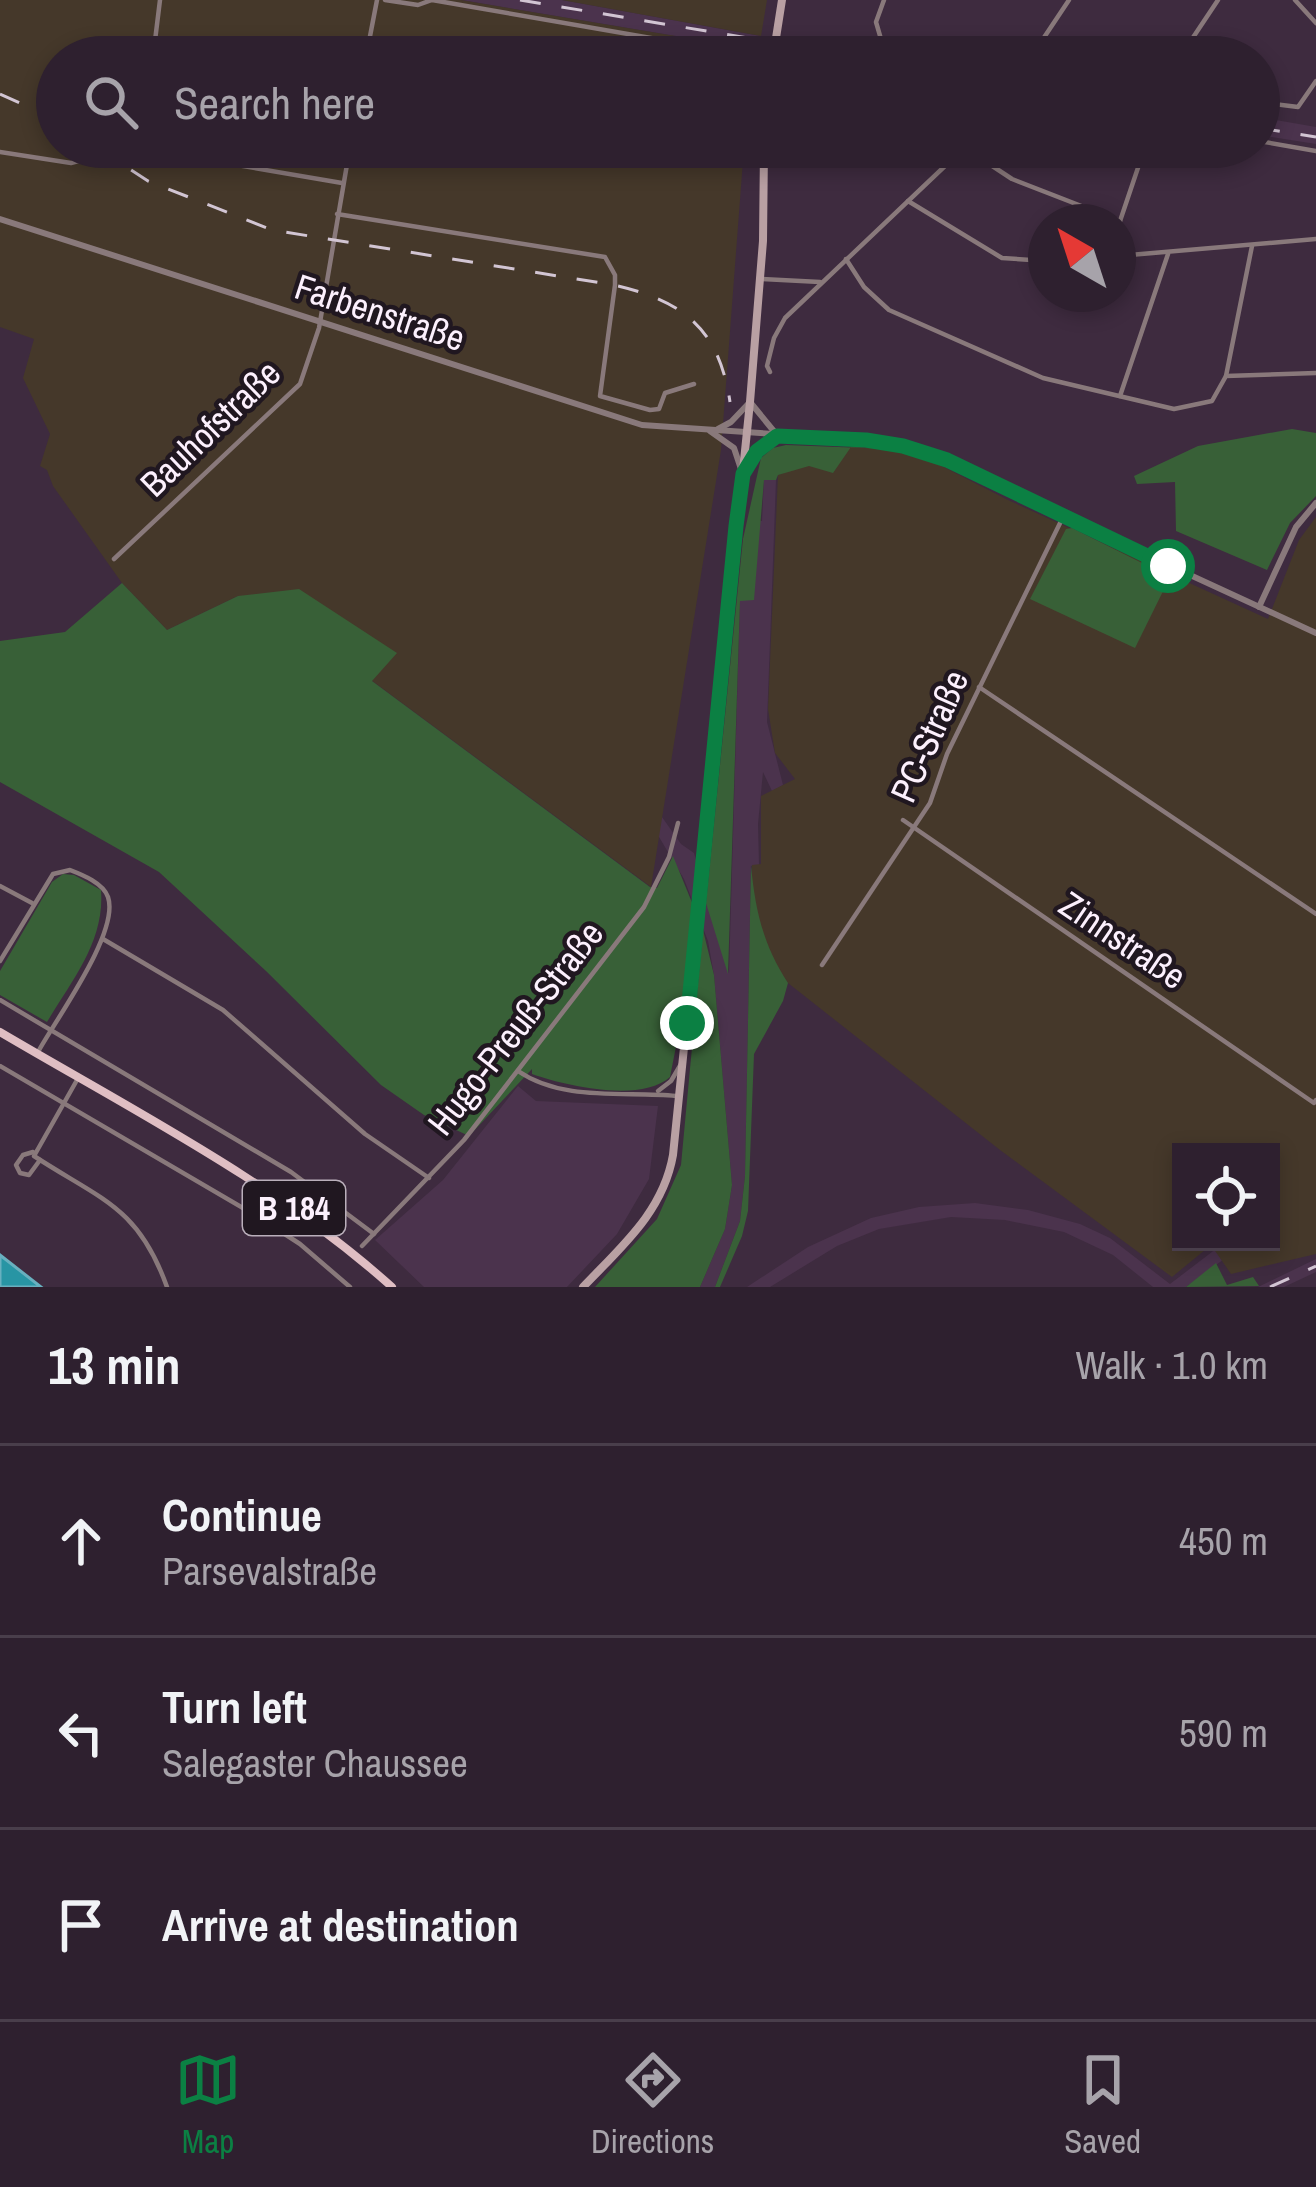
<!DOCTYPE html>
<html lang="en">
<head>
<meta charset="utf-8">
<style>
	:root { --surface:#2e202f; --page:#3a2d3b; --text:#f1f3f6; --muted:#a7a3aa; --line:#493e4b; --accent:#0b8043 }
	body { margin:0; font-family:"Archivo Narrow",sans-serif; background:var(--page); color:var(--text) }
	.controls { position:absolute; right:36px; bottom:36px; display:grid; overflow:hidden; border-radius:0px; box-shadow:0 6px 18px #0003 }
	.controls button { width:108px; height:108px; display:grid; place-items:center; padding:0; border:0; border-bottom:3px solid var(--line); background:var(--surface); color:var(--text); font:60px sans-serif }
	.compass { position:absolute; left:1028px; top:204px; width:108px; height:108px; border-radius:50%; background:var(--surface); box-shadow:0 6px 18px #0003; rotate:321deg }
	.stop { position:absolute; width:36px; height:36px; margin:-27px; border:9px solid #0b8043; border-radius:50%; background:#fff }
	.stop.end { background:#0b8043; border-color:#fff; box-shadow:0 3px 12px #0008 }
	.list { margin:0; padding:0; list-style:none }
	h2 { display:flex; justify-content:space-between; align-items:center; height:156px; margin:0; padding:0 48px; font-size:51px }
	h2 small { font-size:39px; font-weight:400; color:var(--muted) }
	.list li { display:grid; grid-template-columns:78px 1fr auto; gap:36px; align-items:center; box-sizing:border-box; height:192px; padding:0 48px; border-top:3px solid var(--line) }
	.list b { display:block; font-size:45px; white-space:nowrap }
	.list p { margin:0; font-size:39px; white-space:nowrap; color:var(--muted) }
	.list em { font-size:39px; font-style:normal; color:var(--muted) }
	.icon { flex:none; width:66px; height:66px; fill:none; stroke:currentColor; stroke-width:2; stroke-linecap:round; stroke-linejoin:round }
	.map { position:relative; flex:none; width:1316px; height:1287px; overflow:hidden }
	.search { position:absolute; background:var(--surface); box-shadow:0 6px 18px #0003; left:36px; right:36px; top:36px; height:132px; display:flex; align-items:center; gap:30px; box-sizing:border-box; padding:0 42px; border-radius:66px; color:var(--muted); font-size:45px }
	.sheet { height:732px; background:var(--surface) }
	nav { display:flex; justify-content:space-around; align-items:center; box-sizing:border-box; height:168px; border-top:3px solid var(--line); background:var(--surface); font-size:33px; color:var(--muted) }
	nav a { display:grid; justify-items:center; gap:6px }
	nav .on { color:var(--accent) }
	.map>svg:first-child { display:block }
</style>
</head>
<body>
<div class="map">
<svg width="1316" height="1287" viewBox="0 0 1316 1287">
	<rect width="100%" height="100%" fill="#3e2b3f"/>
	<!-- built -->
	<g fill="#4b334d">
		<polygon points="461,0 562,0 761,36 759,50"/>
		<polygon points="787,38 879,52 909,57 796,57 784,55"/>
		<polygon points="1259,117 1316,127 1316,144 1259,135"/>
		<polygon points="764,479 776,480 767,722 783,785 772,791 763,772 758,824 759,865 751,866 745,1176 740,1221 715,1287 700,1287 725,1229 732,1185 714,975 708,941 684,879 643,810 650,800 681,844 694,853 729,973 740,600 757,521 762,521"/>
		<polygon points="518,1086 536,1101 658,1106 649,1179 617,1234 567,1287 424,1287 375,1240 443,1180"/>
		<polygon points="975,1203 1028,1210 1080,1224 1110,1238 1170,1284 1225,1242 1235,1251 1186,1287 1153,1287 1113,1255 1064,1232 1005,1220 951,1217 879,1229 837,1246 770,1287 747,1287 808,1247 871,1218 919,1207"/>
		<polygon points="1316,1259 1316,1272 1284,1287 1258,1287"/>
	</g>
	<!-- industrial -->
	<g fill="#45382a" fill-rule="evenodd">
		<polygon points="0,0 461,0 759,50 758,57 57,57 57,147 744,147 721,450 651,887 371,680 396,653 238,596 167,630 122,583 53,486 47,470 40,466 50,434 23,378 34,339 0,327"/>
		<polygon points="562,0 767,0 761,36"/>
		<path d="M851,447L890,449L934,462L1008,500L1268,619L1299,540L1316,517V1254L1231,1274L1211,1245L1172,1277L1000,1150L788,983L769,955L752,897V865L761,864V796L795,779L775,753L768,709L778,475ZM1181,1152H1271V1242H1181Z"/>
	</g>
	<!-- green -->
	<g fill="#386037">
		<polygon points="1292,429 1316,433 1316,496 1290,523 1267,570 1176,531 1175,482 1137,484 1134,476 1198,446"/>
		<polygon points="786,445 890,449 851,447 833,473 809,466 778,475 776,480 764,480 754,600 740,601 728,974 706,903 743,539 761,458 773,448"/>
		<polygon points="1072,528 1170,577 1135,648 1030,599 1066,529"/>
		<path d="M122,583L167,630L238,596L299,589L397,653L372,681L650,887L657,888L673,856L693,905L684,1006L670,1077C641,1103 566,1086 532,1074V1069L469,1136L424,1115L381,1085L266,971L159,872L0,782V641L65,632Z"/>
		<path d="M751,865C755,909 763,945 788,983L783,1001L754,1054L748,1211L742,1236L720,1287H715L740,1221L745,1176Z"/>
		<path d="M63,874L74,875L101,890C105,941 72,980 47,1022L0,995V971L52,882Z"/>
		<polygon points="703,930 714,975 732,1185 725,1229 700,1287 595,1287 657,1219 681,1165"/>
		<polygon points="1216,1263 1227,1285 1253,1277 1259,1286 1186,1287"/>
	</g>
	<!-- water -->
	<polygon fill="#2895a4" stroke="#68b0bf" stroke-width="3" points="0,1255 41,1287 0,1287"/>
	<g fill="none" stroke-linecap="round" stroke-linejoin="round">
		<!-- minor -->
		<g stroke="#89797b" stroke-width="4.5">
			<polyline points="385,0 418,5 432,0 732,52"/>
			<polyline points="884,0 876,22 883,46 939,57"/>
			<polyline points="1295,0 1316,23"/>
			<polyline points="153,57 160,0"/>
			<polyline points="366,57 377,0"/>
			<polyline points="1031,57 1069,0"/>
			<polyline points="1180,57 1218,0"/>
			<polyline points="1259,102 1298,107 1316,81"/>
			<polyline points="1259,141 1316,151"/>
			<polyline points="965,148 1012,179 1120,221"/>
			<polyline points="0,152 71,163 131,147 342,183"/>
			<polyline points="908,201 1002,258 1046,261"/>
			<polyline points="337,214 605,257 615,275 615,285 600,396 650,410 659,409 665,393 694,384"/>
			<polyline points="1118,227 1145,147"/>
			<polyline points="1118,256 1316,239"/>
			<polyline points="846,259 864,287 889,310 1043,378 1174,409 1212,401 1226,376 1316,373"/>
			<polyline points="760,279 820,282"/>
			<polyline points="770,372 767,366 774,338 785,318 965,147"/>
			<polyline points="1226,376 1252,246"/>
			<polyline points="1120,396 1168,254"/>
			<polyline points="114,559 300,384 319,328 350,147"/>
			<polyline points="979,687 1316,914"/>
			<polyline points="903,820 1314,1103 1316,1100"/>
			<polyline points="0,886 32,903"/>
			<polyline points="103,939 223,1010 365,1134 429,1178"/>
			<path d="M0,961L53,874L70,870C83,875 103,883 108,897C120,932 56,1019 38,1052"/>
			<polyline points="822,965 930,803 947,754 1063,517"/>
			<polyline points="0,1000 291,1172 374,1234"/>
			<polyline points="0,1066 260,1218 300,1244 350,1287"/>
			<path d="M518,1071C563,1102 625,1091 676,1096"/>
			<path d="M77,1080L34,1156C101,1200 138,1206 167,1287"/>
			<polyline points="658,1091 671,1081 681,1064"/>
			<polyline points="33,1152 23,1155 16,1165 20,1173 29,1175 40,1160"/>
			<polyline points="362,1246 464,1140 644,907 669,857 678,823"/>
		</g>
		<!-- tertiary -->
		<g stroke="#89797b" stroke-width="6">
			<polyline points="0,219 642,425 876,441 921,451 1316,633"/>
			<polyline points="718,429 731,422 750,402 777,435"/>
			<polyline points="710,431 734,448 742,472"/>
			<polyline points="745,472 757,451 774,438"/>
			<polyline points="1259,607 1296,527 1316,503"/>
		</g>
		<!-- secondary -->
		<g stroke="#b9a0a3" stroke-width="8">
			<polyline points="773,57 782,0"/>
			<path d="M583,1287C621,1247 663,1212 673,1155L750,402L763,241L764,147"/>
		</g>
		<!-- primary -->
		<path stroke="#dfbec3" stroke-width="8" d="M0,1032C134,1111 275,1182 392,1287"/>
		<!-- rail -->
		<g stroke="#d2c5d3" stroke-width="3" stroke-dasharray="21 21" stroke-linecap="butt">
			<polyline points="520,0 862,57"/>
			<polyline points="0,94 57,120"/>
			<polyline points="1259,128 1316,137"/>
			<path d="M96,147L148,181L272,230L614,285C684,301 719,329 730,402"/>
			<polyline points="1270,1287 1316,1266"/>
		</g>
	</g>
	<g fill="none" stroke-linecap="round" stroke-linejoin="round">
		<!-- route -->
		<polyline stroke="#0b8043" stroke-width="15" points="687,1023 736,526 743,474 757,451 777,436 866,440 903,446 947,460 1168,566"/>
	</g>
	<g text-anchor="middle" stroke-width="9" stroke-linejoin="round" paint-order="stroke">
		<!-- shield labels -->
		<rect fill="#201720" stroke="#baafbb" stroke-width="3" x="243" y="1181" width="102" height="54" rx="9"/>
		<g font-size="33" font-weight="bold" fill="#fcf0fd">
			<text x="294" y="1220">B 184</text>
		</g>
		<!-- street labels -->
		<g font-size="36" fill="#fcf0fd" stroke="#201720">
			<text transform="translate(380 312) rotate(18)" y="13">Farbenstraße</text>
			<text transform="translate(210 428) rotate(-44)" y="13">Bauhofstraße</text>
			<text transform="translate(929 736) rotate(-66)" y="13">PC-Straße</text>
			<text transform="translate(1123 940) rotate(34)" y="13">Zinnstraße</text>
			<text transform="translate(515 1028) rotate(-52)" y="13">Hugo-Preuß-Straße</text>
		</g>
	</g>
</svg>
<div class="controls">
<button><svg class="icon" aria-label="locate" viewBox="0 0 24 24"><circle cx="12" cy="12" r="6"/><path d="M12 2v4M12 18v4M2 12h4M18 12h4"/></svg></button>
</div>
<svg class="compass" viewBox="-18 -18 36 36"><path d="M0-13l5 13h-10z" fill="#e53935"/><path d="M0 13l5-13h-10z" fill="#a7a3aa"/></svg>
<div class="stop" style="left:1168px;top:566px"></div>
<div class="stop end" style="left:687px;top:1023px"></div>
<div class="search"><svg class="icon" aria-label="search" viewBox="0 0 24 24"><circle cx="10" cy="10" r="6"/><path d="M15 15l6 6"/></svg>Search here</div>
</div>
<section class="sheet">
<h2>13 min<small>Walk · 1.0 km</small></h2>
<ul class="list">
<li><svg class="icon" aria-label="ahead" viewBox="0 0 24 24"><path d="M12 20V5M6 11l6-6 6 6"/></svg><div><b>Continue</b><p>Parsevalstraße</p></div><em>450 m</em></li>
<li><svg class="icon" aria-label="left" viewBox="0 0 24 24"><path d="M17 20v-9H6M10 6l-5 5 5 5"/></svg><div><b>Turn left</b><p>Salegaster Chaussee</p></div><em>590 m</em></li>
<li><svg class="icon" aria-label="arrive" viewBox="0 0 24 24"><path d="M6 21V4h12l-3 4 3 4H6"/></svg><div><b>Arrive at destination</b></div></li>
</ul>
</section>
<nav>
<a class="on"><svg class="icon" aria-label="map" viewBox="0 0 24 24"><path d="M3 6l6-2 6 2 6-2v14l-6 2-6-2-6 2zM9 4v14M15 6v14"/></svg>Map</a>
<a><svg class="icon" aria-label="directions" viewBox="0 0 24 24"><path d="M12 3l9 9-9 9-9-9zM9 14v-3h6M13 9l2 2-2 2"/></svg>Directions</a>
<a><svg class="icon" aria-label="saved" viewBox="0 0 24 24"><path d="M7 4h10v16l-5-4-5 4z"/></svg>Saved</a>
</nav>
</body>
</html>
